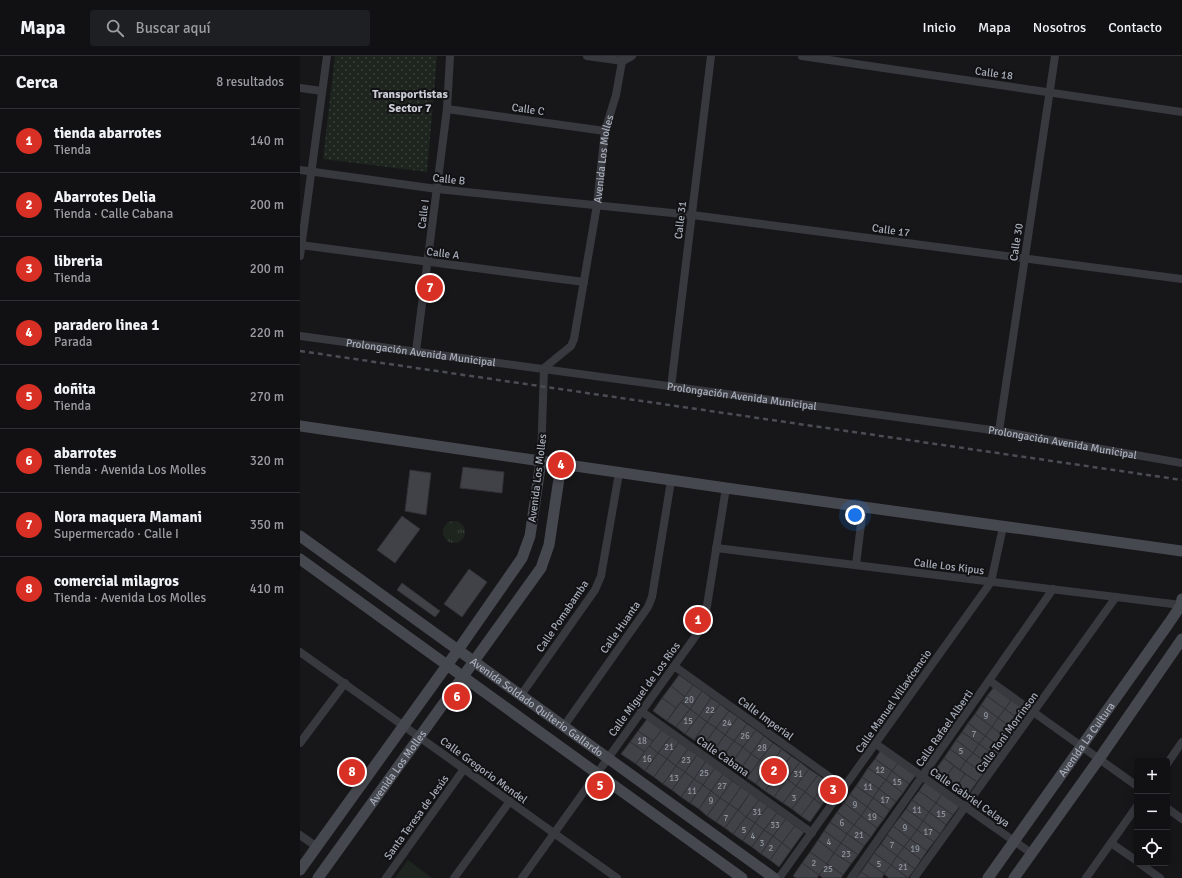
<!DOCTYPE html>
<html lang="es">
<head>
<meta charset="utf-8">
<style>
	:root { --surface:#111114; --page:#1e1f22; --text:#f1f3f6; --muted:#9c9da0; --line:#303134; --accent:#d93025 }
	body { margin:0; font-family:Signika,sans-serif; background:var(--page); color:var(--text) }
	.controls { position:absolute; right:12px; bottom:12px; display:grid; overflow:hidden; border-radius:4px; box-shadow:0 2px 10px #0003 }
	.controls button { width:36px; height:36px; display:grid; place-items:center; padding:0; border:0; border-bottom:1px solid var(--line); background:var(--surface); color:var(--text); font:20px sans-serif }
	.you { position:absolute; left:555px; top:459px; width:14px; height:14px; margin:-10px; border:3px solid #fff; border-radius:50%; background:#1a73e8; box-shadow:0 0 0 6px #1a73e833 }
	.badge { display:grid; place-items:center; width:26px; height:26px; border-radius:50%; background:var(--accent); color:#fff; font-size:13px; font-weight:700 }
	.pin { position:absolute; translate:-50% -50%; border:2px solid #fff; box-shadow:0 1px 4px #0006 }
	.list { margin:0; padding:0; list-style:none }
	h2 { display:flex; justify-content:space-between; align-items:center; height:52px; margin:0; padding:0 16px; font-size:17px }
	h2 small { font-size:13px; font-weight:400; color:var(--muted) }
	.list li { display:grid; grid-template-columns:26px 1fr auto; gap:12px; align-items:center; box-sizing:border-box; height:64px; padding:0 16px; border-top:1px solid var(--line) }
	.list b { display:block; font-size:15px; white-space:nowrap }
	.list p { margin:0; font-size:13px; white-space:nowrap; color:var(--muted) }
	.list em { font-size:13px; font-style:normal; color:var(--muted) }
	.icon { flex:none; width:22px; height:22px; fill:none; stroke:currentColor; stroke-width:2; stroke-linecap:round; stroke-linejoin:round }
	.map { position:relative; flex:none; width:882px; height:822px; overflow:hidden }
	header { display:flex; align-items:center; gap:24px; box-sizing:border-box; height:56px; padding:0 20px; background:var(--surface); border-bottom:1px solid var(--line) }
	header strong { font-size:19px }
	nav { display:flex; gap:22px; margin-inline-start:auto; font-size:14px }
	.search { width:280px; height:36px; background:var(--page); display:flex; align-items:center; gap:10px; box-sizing:border-box; padding:0 14px; border-radius:4px; color:var(--muted); font-size:15px }
	main { display:flex }
	aside { flex:1; background:var(--surface) }
	.map>svg:first-child { display:block }
</style>
</head>
<body>
<header>
<strong>Mapa</strong>
<div class="search"><svg class="icon" aria-label="search" viewBox="0 0 24 24"><circle cx="10" cy="10" r="6"/><path d="M15 15l6 6"/></svg>Buscar aquí</div>
<nav><a>Inicio</a><a>Mapa</a><a>Nosotros</a><a>Contacto</a></nav>
</header>
<main>
<aside>
<h2>Cerca<small>8 resultados</small></h2>
<ul class="list">
<li><span class="badge">1</span><div><b>tienda abarrotes</b><p>Tienda</p></div><em>140 m</em></li>
<li><span class="badge">2</span><div><b>Abarrotes Delia</b><p>Tienda · Calle Cabana</p></div><em>200 m</em></li>
<li><span class="badge">3</span><div><b>libreria</b><p>Tienda</p></div><em>200 m</em></li>
<li><span class="badge">4</span><div><b>paradero linea 1</b><p>Parada</p></div><em>220 m</em></li>
<li><span class="badge">5</span><div><b>doñita</b><p>Tienda</p></div><em>270 m</em></li>
<li><span class="badge">6</span><div><b>abarrotes</b><p>Tienda · Avenida Los Molles</p></div><em>320 m</em></li>
<li><span class="badge">7</span><div><b>Nora maquera Mamani</b><p>Supermercado · Calle I</p></div><em>350 m</em></li>
<li><span class="badge">8</span><div><b>comercial milagros</b><p>Tienda · Avenida Los Molles</p></div><em>410 m</em></li>
</ul>
</aside>
<div class="map">
<svg width="882" height="822" viewBox="0 0 882 822">
	<defs>
		<pattern id="grass-tufts" width="24" height="20" patternUnits="userSpaceOnUse"><rect width="24" height="20" fill="#1d251e"/><path d="M3 7l-1-3M5 7V3M7 7l1-3M15 17l-1-3M17 17v-4M19 17l1-3" fill="none" stroke="#3b423d"/></pattern>
		<pattern id="park-dots" width="8" height="8" patternUnits="userSpaceOnUse"><rect width="8" height="8" fill="#1d251e"/><path d="M2 2h.1M6 6h.1" fill="none" stroke="#3b423d" stroke-width="1.8" stroke-linecap="round"/></pattern>
	</defs>
	<rect width="100%" height="100%" fill="#17171a"/>
	<!-- grass -->
	<circle fill="url(#grass-tufts)" cx="154" cy="476" r="11"/>
	<!-- park -->
	<polygon fill="url(#park-dots)" points="35,0 137,0 127,116 23,103"/>
	<!-- pitch -->
	<polygon fill="#1d251e" points="108,804 132,822 95,822"/>
	<!-- building -->
	<g fill="#414247" stroke="#313136">
		<polygon points="163,411 204,416 202,437 160,432"/>
		<polygon points="110,414 131,417 126,459 105,455"/>
		<polygon points="102,460 120,473 95,507 77,494"/>
		<polygon points="169,513 187,526 162,561 144,548"/>
		<polygon points="102,527 140,555 135,561 97,534"/>
		<polygon points="379,619 393,629 385,641 371,630"/>
		<polygon points="393,629 402,635 390,653 381,646"/>
		<polygon points="371,630 385,641 376,652 362,642"/>
		<polygon points="694,631 712,643 705,653 687,640"/>
		<polygon points="402,635 411,642 399,660 390,653"/>
		<polygon points="687,640 705,653 698,662 681,649"/>
		<polygon points="362,642 376,652 367,665 353,655"/>
		<polygon points="411,642 420,648 407,666 399,660"/>
		<polygon points="712,643 728,656 721,665 705,653"/>
		<polygon points="381,646 390,653 376,671 367,665"/>
		<polygon points="420,648 429,655 416,672 407,666"/>
		<polygon points="681,649 698,662 692,671 675,658"/>
		<polygon points="390,653 399,660 385,678 376,671"/>
		<polygon points="705,653 721,665 715,674 698,662"/>
		<polygon points="429,655 438,661 425,679 416,672"/>
		<polygon points="675,658 692,671 685,680 668,667"/>
		<polygon points="399,660 407,666 394,684 385,678"/>
		<polygon points="438,661 447,668 434,685 425,679"/>
		<polygon points="698,662 715,674 708,683 692,671"/>
		<polygon points="347,663 362,674 353,685 338,675"/>
		<polygon points="407,666 416,672 403,690 394,684"/>
		<polygon points="668,667 685,680 679,688 662,676"/>
		<polygon points="447,668 456,674 443,691 434,685"/>
		<polygon points="692,671 708,683 702,692 685,680"/>
		<polygon points="416,672 425,679 412,697 403,690"/>
		<polygon points="362,674 371,680 358,697 349,690"/>
		<polygon points="456,674 464,680 451,698 443,691"/>
		<polygon points="338,675 353,685 345,696 330,686"/>
		<polygon points="662,676 679,688 673,697 656,684"/>
		<polygon points="425,679 434,685 421,703 412,697"/>
		<polygon points="371,680 379,686 367,703 358,697"/>
		<polygon points="464,680 473,687 460,704 451,698"/>
		<polygon points="685,680 702,692 696,700 679,688"/>
		<polygon points="656,684 673,697 666,705 650,693"/>
		<polygon points="434,685 443,691 430,710 421,703"/>
		<polygon points="330,686 345,696 336,708 321,698"/>
		<polygon points="379,686 388,693 376,710 367,703"/>
		<polygon points="473,687 482,693 469,710 460,704"/>
		<polygon points="679,688 696,700 690,709 673,697"/>
		<polygon points="349,690 358,697 345,715 336,708"/>
		<polygon points="443,691 451,698 439,716 430,710"/>
		<polygon points="388,693 397,699 385,716 376,710"/>
		<polygon points="482,693 491,700 478,717 469,710"/>
		<polygon points="650,693 666,705 660,714 644,702"/>
		<polygon points="581,694 598,707 592,715 575,703"/>
		<polygon points="358,697 367,703 354,721 345,715"/>
		<polygon points="673,697 690,709 683,718 666,705"/>
		<polygon points="451,698 460,704 447,722 439,716"/>
		<polygon points="397,699 406,705 394,723 385,716"/>
		<polygon points="491,700 500,706 487,723 478,717"/>
		<polygon points="644,702 654,710 643,725 633,717"/>
		<polygon points="367,703 376,710 363,728 354,721"/>
		<polygon points="575,703 592,715 586,724 568,712"/>
		<polygon points="460,704 469,710 456,728 447,722"/>
		<polygon points="406,705 415,712 403,729 394,723"/>
		<polygon points="666,705 683,718 677,726 660,714"/>
		<polygon points="500,706 509,713 496,730 487,723"/>
		<polygon points="598,707 616,719 609,728 592,715"/>
		<polygon points="376,710 385,716 372,734 363,728"/>
		<polygon points="469,710 478,717 465,735 456,728"/>
		<polygon points="654,710 665,718 655,733 643,725"/>
		<polygon points="415,712 423,718 411,735 403,729"/>
		<polygon points="568,712 586,724 579,733 562,721"/>
		<polygon points="509,713 518,719 505,736 496,730"/>
		<polygon points="592,715 609,728 603,737 586,724"/>
		<polygon points="385,716 394,723 381,741 372,734"/>
		<polygon points="478,717 487,723 474,741 465,735"/>
		<polygon points="423,718 432,725 420,742 411,735"/>
		<polygon points="665,718 677,726 666,741 655,733"/>
		<polygon points="518,719 527,725 514,743 505,736"/>
		<polygon points="562,721 579,733 573,742 556,730"/>
		<polygon points="394,723 403,729 390,747 381,741"/>
		<polygon points="487,723 496,730 483,747 474,741"/>
		<polygon points="586,724 603,737 596,746 579,733"/>
		<polygon points="432,725 441,731 429,748 420,742"/>
		<polygon points="527,725 535,732 522,749 514,743"/>
		<polygon points="625,726 642,738 636,747 619,735"/>
		<polygon points="403,729 411,735 399,753 390,747"/>
		<polygon points="496,730 505,736 492,753 483,747"/>
		<polygon points="556,730 573,742 567,751 550,738"/>
		<polygon points="441,731 450,737 438,754 429,748"/>
		<polygon points="579,733 596,746 590,754 573,742"/>
		<polygon points="411,735 420,742 407,760 399,753"/>
		<polygon points="619,735 636,747 629,756 612,744"/>
		<polygon points="505,736 514,743 501,760 492,753"/>
		<polygon points="450,737 459,744 446,761 438,755"/>
		<polygon points="550,738 567,751 561,760 544,747"/>
		<polygon points="642,738 660,750 653,759 636,747"/>
		<polygon points="420,742 429,748 416,766 407,760"/>
		<polygon points="573,742 590,754 584,763 567,751"/>
		<polygon points="514,743 522,749 510,766 501,760"/>
		<polygon points="459,744 468,750 455,767 446,761"/>
		<polygon points="612,744 629,756 623,765 606,753"/>
		<polygon points="544,747 561,760 554,769 537,756"/>
		<polygon points="636,747 653,759 646,769 629,756"/>
		<polygon points="429,748 438,754 425,772 416,766"/>
		<polygon points="468,750 477,757 464,774 455,767"/>
		<polygon points="567,751 584,763 577,772 561,760"/>
		<polygon points="606,753 623,765 617,774 600,761"/>
		<polygon points="438,754 446,761 433,778 425,772"/>
		<polygon points="537,756 554,769 547,778 530,766"/>
		<polygon points="629,756 646,769 640,778 623,765"/>
		<polygon points="477,757 486,763 473,780 464,774"/>
		<polygon points="561,760 577,772 571,781 554,769"/>
		<polygon points="446,761 455,767 443,785 433,778"/>
		<polygon points="600,761 617,774 610,783 593,770"/>
		<polygon points="486,763 495,770 482,787 473,780"/>
		<polygon points="623,765 640,778 634,786 617,774"/>
		<polygon points="530,766 547,778 541,787 524,775"/>
		<polygon points="455,767 464,774 452,791 443,785"/>
		<polygon points="554,769 571,781 564,790 547,778"/>
		<polygon points="495,770 504,776 491,794 482,787"/>
		<polygon points="593,770 610,783 604,791 587,779"/>
		<polygon points="464,774 473,780 461,798 452,791"/>
		<polygon points="617,774 634,786 627,795 610,783"/>
		<polygon points="524,775 541,787 534,797 518,784"/>
		<polygon points="547,778 564,790 558,799 541,787"/>
		<polygon points="587,779 604,791 597,800 581,788"/>
		<polygon points="473,780 482,787 470,804 461,798"/>
		<polygon points="610,783 627,795 621,804 604,791"/>
		<polygon points="518,784 534,797 527,808 510,796"/>
		<polygon points="482,787 491,794 479,811 470,804"/>
		<polygon points="541,787 558,799 551,808 534,797"/>
		<polygon points="581,788 597,800 591,809 574,797"/>
		<polygon points="604,791 621,804 615,813 597,800"/>
		<polygon points="510,796 527,808 519,819 502,807"/>
		<polygon points="534,797 551,808 543,819 527,808"/>
		<polygon points="574,797 591,809 584,818 568,806"/>
		<polygon points="597,800 615,813 608,822 591,809"/>
		<polygon points="568,806 584,818 582,822 570,822 561,816"/>
		<polygon points="502,807 519,819 517,822 496,822 493,820"/>
		<polygon points="527,808 543,819 541,822 523,822 519,819"/>
		<polygon points="591,809 608,822 589,822 584,818"/>
		<polygon points="561,816 570,822 556,822"/>
	</g>
	<g fill="none" stroke-linecap="round" stroke-linejoin="round">
		<!-- street -->
		<g stroke="#38393f" stroke-width="8">
			<polyline points="287,0 323,5 332,0"/>
			<polyline points="502,0 882,56"/>
			<polyline points="0,32 22,35"/>
			<polyline points="147,53 305,75"/>
			<polyline points="0,114 137,133 392,159 882,223"/>
			<polyline points="0,189 284,226"/>
			<polyline points="0,200 27,0"/>
			<path id="s1" d="M0,280L699,375L882,407"/>
			<polyline points="116,295 147,53 150,0"/>
			<polyline points="371,331 411,0"/>
			<polyline points="699,375 755,0"/>
			<path id="s2" d="M241,405L244,312L271,290L274,283L297,149L305,75L316,39L323,0"/>
			<polyline points="416,492 881,549"/>
			<polyline points="556,509 563,452"/>
			<polyline points="0,596 317,822"/>
			<polyline points="374,610 545,732"/>
			<polyline points="690,625 837,730"/>
			<polyline points="221,639 295,534 301,520 319,417"/>
			<polyline points="341,655 512,777"/>
			<polyline points="264,670 348,551 352,541 371,425"/>
			<polyline points="0,687 45,627"/>
			<polyline points="576,688 731,797"/>
			<polyline points="867,708 882,686"/>
			<polyline points="867,752 882,763"/>
			<polyline points="0,779 17,791"/>
			<polyline points="811,787 837,805"/>
			<polyline points="839,807 860,822"/>
			<polyline points="86,822 164,713"/>
			<polyline points="154,822 210,745"/>
			<polyline points="222,822 400,574 405,562 426,432"/>
			<polyline points="479,822 691,526 703,471"/>
			<polyline points="551,822 753,533"/>
			<polyline points="614,822 816,541"/>
			<polyline points="786,822 837,750"/>
		</g>
		<!-- secondary -->
		<g stroke="#46484f" stroke-width="11">
			<polyline points="0,370 426,432 882,495"/>
			<path id="s3" d="M0,480L474,822"/>
			<polyline points="0,503 442,822"/>
			<polyline points="0,814 158,594 222,502 230,480 241,405"/>
			<path id="s4" d="M18,822L241,512L249,489L261,409"/>
			<path id="s5" d="M688,822L869,567L881,549L882,543"/>
			<polyline points="714,822 799,703 882,583"/>
		</g>
		<!-- rail -->
		<polyline stroke="#4b4d54" stroke-width="2.5" stroke-dasharray="5 4" stroke-linecap="butt" points="0,295 882,424"/>
	</g>
	<g text-anchor="middle" stroke-width="4" stroke-linejoin="round" paint-order="stroke">
		<!-- number labels -->
		<g font-size="9" fill="#8e939d">
			<text x="389" y="647">20</text>
			<text x="410" y="657">22</text>
			<text x="686" y="663">9</text>
			<text x="388" y="668">15</text>
			<text x="427" y="670">24</text>
			<text x="674" y="681">7</text>
			<text x="445" y="683">26</text>
			<text x="342" y="688">18</text>
			<text x="369" y="694">21</text>
			<text x="462" y="695">28</text>
			<text x="661" y="698">5</text>
			<text x="347" y="706">16</text>
			<text x="386" y="707">23</text>
			<text x="580" y="717">12</text>
			<text x="404" y="720">25</text>
			<text x="498" y="721">31</text>
			<text x="374" y="725">13</text>
			<text x="597" y="729">15</text>
			<text x="422" y="733">27</text>
			<text x="568" y="734">11</text>
			<text x="392" y="738">11</text>
			<text x="494" y="745">3</text>
			<text x="585" y="747">17</text>
			<text x="411" y="748">9</text>
			<text x="555" y="752">9</text>
			<text x="617" y="757">11</text>
			<text x="457" y="759">31</text>
			<text x="641" y="761">15</text>
			<text x="572" y="764">19</text>
			<text x="426" y="765">7</text>
			<text x="542" y="770">6</text>
			<text x="475" y="772">33</text>
			<text x="605" y="775">9</text>
			<text x="444" y="777">5</text>
			<text x="628" y="779">17</text>
			<text x="559" y="782">21</text>
			<text x="453" y="783">4</text>
			<text x="529" y="789">4</text>
			<text x="462" y="790">3</text>
			<text x="592" y="792">7</text>
			<text x="471" y="795">2</text>
			<text x="615" y="796">19</text>
			<text x="546" y="801">23</text>
			<text x="514" y="810">2</text>
			<text x="579" y="811">5</text>
			<text x="603" y="814">21</text>
			<text x="528" y="816">25</text>
		</g>
		<!-- street labels -->
		<g font-size="11" fill="#a8aeba" stroke="#121215">
			<text transform="translate(694 17) rotate(8)" y="4">Calle 18</text>
			<text transform="translate(228 53) rotate(8)" y="4">Calle C</text>
			<text dy="4" stroke="none"><textPath href="#s2" startOffset="318">Avenida Los Molles</textPath></text>
			<text transform="translate(149 123) rotate(6)" y="4">Calle B</text>
			<text transform="translate(123 158) rotate(-83)" y="4">Calle I</text>
			<text transform="translate(380 164) rotate(-83)" y="4">Calle 31</text>
			<text transform="translate(591 174) rotate(8)" y="4">Calle 17</text>
			<text transform="translate(716 186) rotate(-81)" y="4">Calle 30</text>
			<text transform="translate(143 197) rotate(7)" y="4">Calle A</text>
			<text dy="4" stroke="none"><textPath href="#s1" startOffset="122">Prolongación Avenida Municipal</textPath></text>
			<text dy="4" stroke="none"><textPath href="#s1" startOffset="446">Prolongación Avenida Municipal</textPath></text>
			<text dy="4" stroke="none"><textPath href="#s1" startOffset="770">Prolongación Avenida Municipal</textPath></text>
			<text transform="translate(237 422) rotate(-83)" y="4">Avenida Los Molles</text>
			<text transform="translate(649 510) rotate(7)" y="4">Calle Los Kipus</text>
			<text transform="translate(262 560) rotate(-56)" y="4">Calle Pomabamba</text>
			<text transform="translate(320 571) rotate(-55)" y="4">Calle Huanta</text>
			<text transform="translate(344 633) rotate(-54)" y="4">Calle Miguel de Los Ríos</text>
			<text transform="translate(593 645) rotate(-55)" y="4">Calle Manuel Villavicencio</text>
			<text dy="4" stroke="none"><textPath href="#s3" startOffset="292">Avenida Soldado Quiterio Gallardo</textPath></text>
			<text transform="translate(466 662) rotate(36)" y="4">Calle Imperial</text>
			<text transform="translate(644 672) rotate(-55)" y="4">Calle Rafael Alberti</text>
			<text transform="translate(707 676) rotate(-54)" y="4">Calle Toni Morrinson</text>
			<text dy="4" stroke="none"><textPath href="#s5" startOffset="170">Avenida La Cultura</textPath></text>
			<text transform="translate(423 700) rotate(35)" y="4">Calle Cabana</text>
			<text dy="4" stroke="none"><textPath href="#s4" startOffset="136">Avenida Los Molles</textPath></text>
			<text transform="translate(184 714) rotate(36)" y="4">Calle Gregorio Mendel</text>
			<text transform="translate(670 741) rotate(35)" y="4">Calle Gabriel Celaya</text>
			<text transform="translate(116 761) rotate(-54)" y="4">Santa Teresa de Jesús</text>
		</g>
		<!-- neighbourhood labels -->
		<g font-size="12" font-weight="bold" fill="#cacdd6" stroke="#121215">
			<text x="110" y="42">Transportistas<tspan x="110" dy="14">Sector 7</tspan></text>
		</g>
	</g>
</svg>
<div class="controls">
<button>+</button>
<button>−</button>
<button><svg class="icon" aria-label="locate" viewBox="0 0 24 24"><circle cx="12" cy="12" r="6"/><path d="M12 2v4M12 18v4M2 12h4M18 12h4"/></svg></button>
</div>
<div class="you"></div>
<div class="pin badge" style="left:398px;top:564px">1</div>
<div class="pin badge" style="left:474px;top:715px">2</div>
<div class="pin badge" style="left:533px;top:734px">3</div>
<div class="pin badge" style="left:261px;top:409px">4</div>
<div class="pin badge" style="left:300px;top:730px">5</div>
<div class="pin badge" style="left:157px;top:641px">6</div>
<div class="pin badge" style="left:130px;top:232px">7</div>
<div class="pin badge" style="left:52px;top:716px">8</div>
</div>
</main>
</body>
</html>
